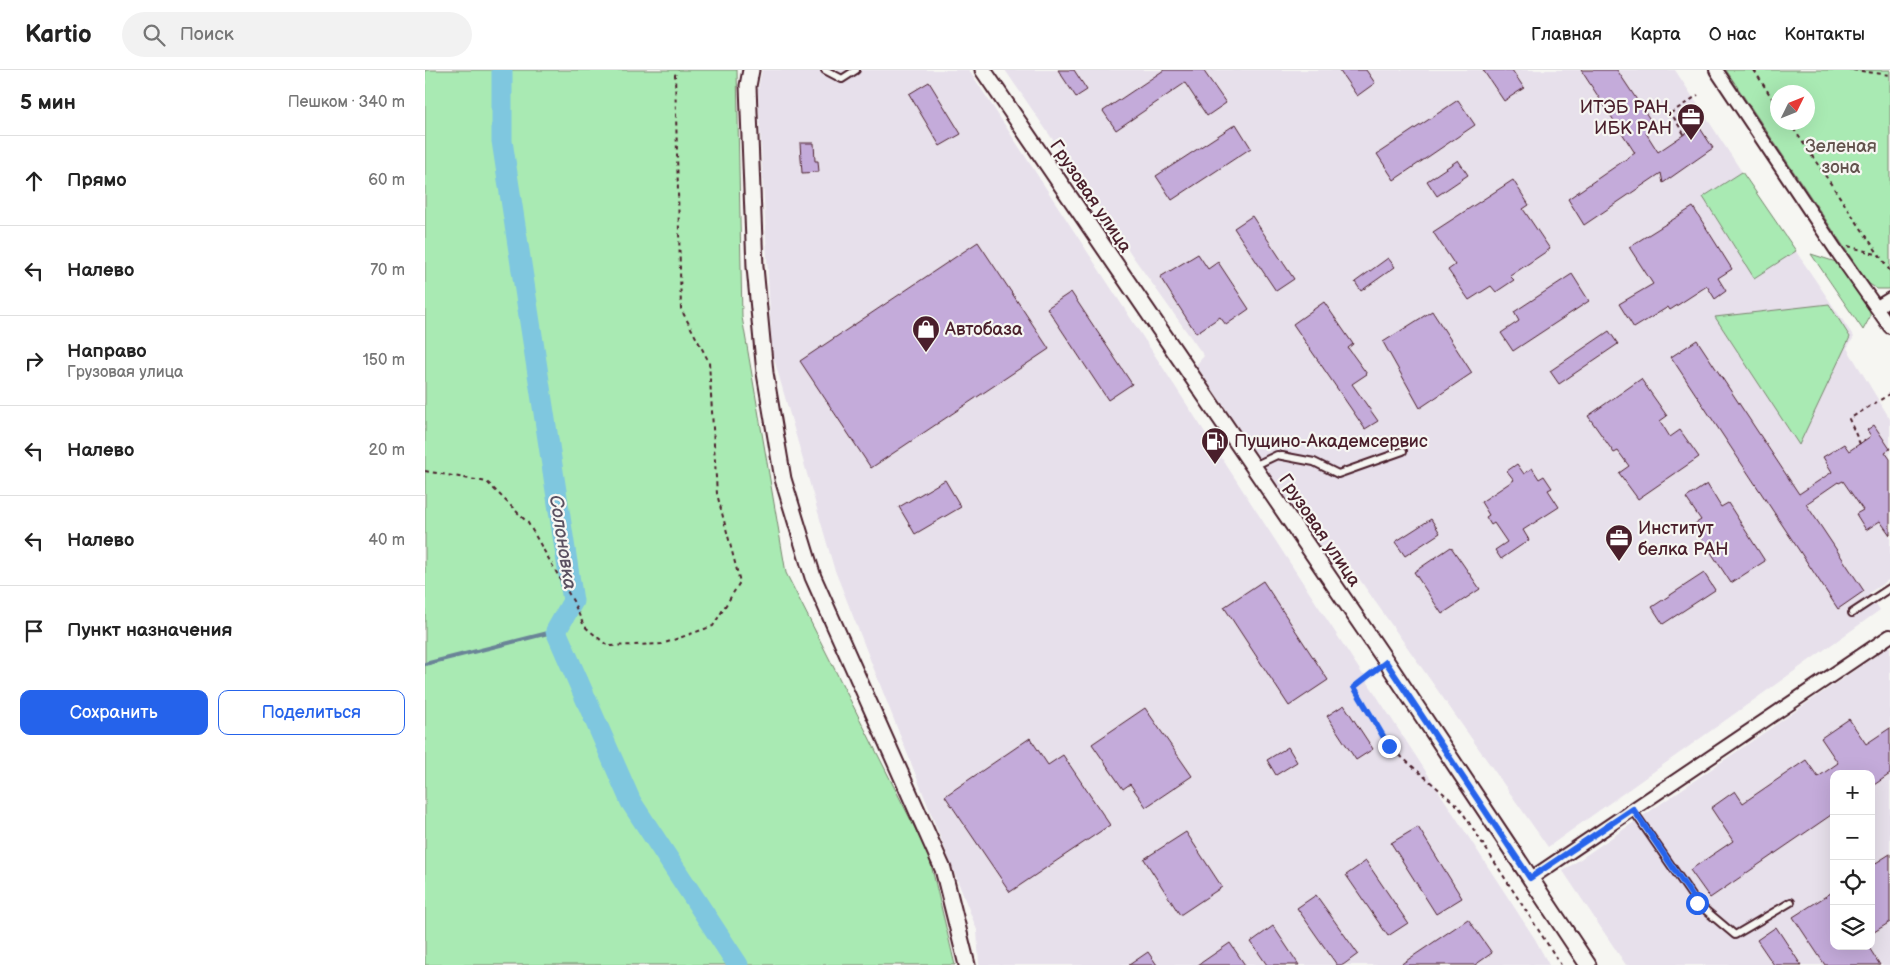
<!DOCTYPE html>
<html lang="ru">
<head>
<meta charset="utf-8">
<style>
	:root { --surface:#fff; --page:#f2f2f2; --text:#222; --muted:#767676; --line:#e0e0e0; --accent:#2563eb }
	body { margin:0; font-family:"Balsamiq Sans",sans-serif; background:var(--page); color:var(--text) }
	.controls { position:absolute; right:15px; bottom:15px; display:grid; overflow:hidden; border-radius:10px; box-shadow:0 5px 20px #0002 }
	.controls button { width:45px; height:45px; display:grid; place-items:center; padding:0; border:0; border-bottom:1px solid var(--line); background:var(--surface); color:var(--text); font:25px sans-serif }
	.compass { position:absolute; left:1345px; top:15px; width:45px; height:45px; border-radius:50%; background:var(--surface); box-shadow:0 5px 20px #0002; rotate:47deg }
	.stop { position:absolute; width:15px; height:15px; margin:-11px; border:4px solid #2563eb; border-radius:50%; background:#fff }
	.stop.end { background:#2563eb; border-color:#fff; box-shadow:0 1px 5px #0008 }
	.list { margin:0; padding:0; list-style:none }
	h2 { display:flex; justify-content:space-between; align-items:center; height:65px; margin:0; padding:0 20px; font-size:21px }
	h2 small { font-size:16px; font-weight:400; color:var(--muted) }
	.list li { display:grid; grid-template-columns:32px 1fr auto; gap:15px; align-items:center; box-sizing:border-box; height:90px; padding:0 20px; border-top:1px solid var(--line) }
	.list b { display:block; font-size:19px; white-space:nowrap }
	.list p { margin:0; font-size:16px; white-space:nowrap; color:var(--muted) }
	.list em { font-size:16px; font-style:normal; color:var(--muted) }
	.actions { display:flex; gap:10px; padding:15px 20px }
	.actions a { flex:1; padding:11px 0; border:1px solid var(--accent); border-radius:10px; text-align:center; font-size:18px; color:var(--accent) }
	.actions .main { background:var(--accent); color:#fff }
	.icon { flex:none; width:28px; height:28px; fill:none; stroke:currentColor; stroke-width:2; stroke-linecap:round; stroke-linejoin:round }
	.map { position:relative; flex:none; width:1465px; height:895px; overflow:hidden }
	header { display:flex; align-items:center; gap:30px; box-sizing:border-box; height:70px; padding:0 25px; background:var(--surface); border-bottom:1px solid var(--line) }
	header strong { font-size:24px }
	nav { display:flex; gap:28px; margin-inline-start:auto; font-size:18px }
	.search { width:350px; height:45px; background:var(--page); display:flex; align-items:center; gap:12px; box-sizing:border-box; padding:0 18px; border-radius:28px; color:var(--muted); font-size:19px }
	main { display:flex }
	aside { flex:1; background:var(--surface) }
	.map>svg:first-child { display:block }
</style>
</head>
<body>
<header>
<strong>Kartio</strong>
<div class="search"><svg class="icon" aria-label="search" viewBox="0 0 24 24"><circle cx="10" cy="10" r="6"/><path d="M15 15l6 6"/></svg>Поиск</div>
<nav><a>Главная</a><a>Карта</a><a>О нас</a><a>Контакты</a></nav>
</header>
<main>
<aside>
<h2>5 мин<small>Пешком · 340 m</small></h2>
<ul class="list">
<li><svg class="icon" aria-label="ahead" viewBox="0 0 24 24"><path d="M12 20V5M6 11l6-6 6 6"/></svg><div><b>Прямо</b></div><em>60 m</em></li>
<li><svg class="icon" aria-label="left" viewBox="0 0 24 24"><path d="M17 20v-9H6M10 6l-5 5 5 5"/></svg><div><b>Налево</b></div><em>70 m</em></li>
<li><svg class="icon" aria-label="right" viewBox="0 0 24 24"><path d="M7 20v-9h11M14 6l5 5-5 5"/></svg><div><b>Направо</b><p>Грузовая улица</p></div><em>150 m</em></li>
<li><svg class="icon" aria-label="left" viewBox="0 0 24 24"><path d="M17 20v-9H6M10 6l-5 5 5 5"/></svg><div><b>Налево</b></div><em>20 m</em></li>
<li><svg class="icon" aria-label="left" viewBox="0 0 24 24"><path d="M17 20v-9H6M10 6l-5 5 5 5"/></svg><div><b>Налево</b></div><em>40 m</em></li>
<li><svg class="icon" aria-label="arrive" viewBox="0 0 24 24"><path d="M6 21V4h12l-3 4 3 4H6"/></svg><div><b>Пункт назначения</b></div></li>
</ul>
<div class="actions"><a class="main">Сохранить</a><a>Поделиться</a></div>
</aside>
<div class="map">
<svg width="1465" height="895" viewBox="0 0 1465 895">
	<rect width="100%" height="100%" fill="#f6f6f2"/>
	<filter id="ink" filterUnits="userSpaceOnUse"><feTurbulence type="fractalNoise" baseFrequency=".02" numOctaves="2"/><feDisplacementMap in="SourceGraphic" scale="10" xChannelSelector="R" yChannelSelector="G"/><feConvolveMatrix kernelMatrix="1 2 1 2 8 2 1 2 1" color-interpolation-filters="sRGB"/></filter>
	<g filter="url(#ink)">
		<!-- built -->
		<g fill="#e7e0eb" fill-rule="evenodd">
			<polygon points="337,0 544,0 1110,869 1124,895 554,895 552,860 409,498 347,282 333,19"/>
			<polygon points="580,0 1250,0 1317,102 1429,267 1422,278 1465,349 1465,509 1444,523 1455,540 1123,777 911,476 894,476 771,295 779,286 711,191"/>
			<path d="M1465,576V895H1201L1138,801ZM1409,704H1446V876H1409Z"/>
		</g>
		<!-- green -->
		<g fill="#a9eab3" stroke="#7a846f" fill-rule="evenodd">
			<polygon points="0,0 312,0 317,247 361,503 504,786 530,895 0,895"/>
			<path d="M1301,0H1465V219H1452L1443,213ZM1352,22H1382V52H1352Z"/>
			<polygon points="1317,102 1371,181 1329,208 1278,127"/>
			<polygon points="1386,184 1411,192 1445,241 1445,247 1438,260"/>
			<polygon points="1404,234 1425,267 1374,375 1290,247"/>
		</g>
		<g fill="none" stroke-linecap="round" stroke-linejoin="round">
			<!-- stream -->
			<polyline stroke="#6a8497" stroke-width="4" points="0,594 131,561"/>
			<!-- river -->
			<polyline stroke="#7fc7df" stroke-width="21" points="77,0 77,71 148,531 131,561 206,732 313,895"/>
		</g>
		<!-- building -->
		<g fill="#c4abda" stroke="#4a1f2b">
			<polygon points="633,0 649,0 662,20 651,27"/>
			<polygon points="739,0 778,0 801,33 782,46 760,13 691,60 678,41"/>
			<polygon points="914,0 941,0 950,13 932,26"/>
			<polygon points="1058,0 1087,0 1099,18 1079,31"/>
			<polygon points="1156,0 1192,0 1230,57 1221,63 1233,82 1273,55 1288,78 1238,113 1236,103 1159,155 1143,129 1210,83"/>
			<polygon points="504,12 536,64 515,76 484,24"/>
			<polygon points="1033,30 1050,55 969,110 952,84"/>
			<polygon points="811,54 826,78 747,130 731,106"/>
			<polygon points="375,73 389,73 390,91 393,91 394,102 377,103"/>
			<polygon points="1033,90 1043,105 1012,126 1002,111"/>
			<polygon points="1088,110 1104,135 1098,139 1125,179 1085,206 1089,210 1071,222 1066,216 1044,230 1023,200 1030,195 1008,162"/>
			<polygon points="1268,137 1307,199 1293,208 1301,221 1290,229 1282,216 1245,240 1243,237 1209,258 1194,234 1228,214 1204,177"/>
			<polygon points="827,146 869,209 851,221 809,158"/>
			<polygon points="553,172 624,279 446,398 375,291"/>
			<polygon points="773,184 783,199 793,192 824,239 801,255 795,247 771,263 735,207"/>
			<polygon points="963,188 970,197 936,221 930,212"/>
			<polygon points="1147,204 1164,231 1088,281 1076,263 1094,251 1089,242"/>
			<polygon points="646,222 707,314 683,330 622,238"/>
			<polygon points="899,232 928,274 923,278 942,304 927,314 953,351 940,359 868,254"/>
			<polygon points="1007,241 1047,303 995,338 958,272"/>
			<polygon points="1184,261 1193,274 1134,314 1125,301"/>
			<polygon points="1272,270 1374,424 1407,402 1398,387 1419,374 1424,381 1446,366 1442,360 1449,355 1465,379 1460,382 1465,389 1465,465 1455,451 1441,460 1431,444 1438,440 1418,411 1414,413 1413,412 1381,434 1439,521 1413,539 1246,287"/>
			<polygon points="1216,309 1242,346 1235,351 1245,367 1255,360 1274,387 1213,429 1194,403 1204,396 1193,381 1189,383 1163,346"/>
			<polygon points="1092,394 1099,404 1107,398 1114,409 1119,406 1127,418 1123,420 1134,437 1098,460 1104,470 1076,489 1070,480 1082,472 1069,453 1066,455 1061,447 1064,445 1056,432 1089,410 1082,401"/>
			<polygon points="520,410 536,437 490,464 474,437"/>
			<polygon points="1282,414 1296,437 1303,433 1340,491 1306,513 1268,455 1276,450 1261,428"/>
			<polygon points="1006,449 1015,463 980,486 970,472"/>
			<polygon points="1026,477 1055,519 1017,544 989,502"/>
			<polygon points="1279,503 1290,520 1238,554 1227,537"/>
			<polygon points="838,511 903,610 864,636 799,537"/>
			<polygon points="919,635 948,679 931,690 902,646"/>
			<polygon points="720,638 767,706 721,737 705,714 698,719 667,674"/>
			<polygon points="1424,649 1441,674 1465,658 1465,704 1446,717 1446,704 1409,704 1409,743 1285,828 1265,800 1308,771 1286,738 1310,721 1318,733 1381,690 1393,707 1413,693 1396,668"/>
			<polygon points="605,668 623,695 638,685 685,755 585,822 520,726"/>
			<polygon points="863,677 872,692 851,705 842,690"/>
			<polygon points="993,757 1037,828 1011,844 966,773"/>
			<polygon points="761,762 797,817 755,845 719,789"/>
			<polygon points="1465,784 1465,852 1446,864 1446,796"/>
			<polygon points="941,791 983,853 963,866 921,805"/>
			<polygon points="1409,821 1409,876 1443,876 1455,895 1400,895 1368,847"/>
			<polygon points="891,825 933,884 918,895 912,895 872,838"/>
			<polygon points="1043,849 1067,883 1050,895 975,895"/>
			<polygon points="848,856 874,895 842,895 826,872"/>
			<polygon points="1351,857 1376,895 1349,895 1332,870"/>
			<polygon points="805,873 820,895 773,895"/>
			<polygon points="723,882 732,895 704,895"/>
		</g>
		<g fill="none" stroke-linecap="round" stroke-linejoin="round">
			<!-- service casing -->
			<g stroke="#4a1f2b" stroke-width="10">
				<g id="service">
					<polyline points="400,0 417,9 431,0"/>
					<polyline points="829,396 852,385 889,392 913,404 978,381"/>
					<polyline points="1427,543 1465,518"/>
					<polyline points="1207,739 1272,833 1310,865 1366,832"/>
				</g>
			</g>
			<!-- minor casing -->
			<g stroke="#4a1f2b" stroke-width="16">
				<g id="minor">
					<polyline points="1291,0 1413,183 1465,257"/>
					<polyline points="1452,237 1465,229"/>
					<polyline points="1105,809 1465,566"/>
				</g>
			</g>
			<!-- tertiary casing -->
			<g stroke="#4a1f2b" stroke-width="19">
				<g id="tertiary">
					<polyline points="326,0 323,16 330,197 340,303 358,409 388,507 518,799 542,895"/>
					<polyline points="558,0 961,591 1163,895"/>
				</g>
			</g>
			<!-- path -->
			<g stroke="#4a1f2b" stroke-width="2" stroke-dasharray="4 4" stroke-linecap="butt">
				<polyline points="1329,0 1352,36"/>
				<polyline points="1428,0 1465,5"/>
				<polyline points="1364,52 1465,201"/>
				<polyline points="1259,64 1246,43 1273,25"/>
				<polyline points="1423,176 1454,185"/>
				<polyline points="1435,374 1424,349 1465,324"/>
				<polyline points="0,401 62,412 103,453 148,531 159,556 183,576 237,574 288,556 315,512 292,424 284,292 256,239 250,5 253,0"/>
				<polyline points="952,599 929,617 964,676 1034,737 1136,895"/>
			</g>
			<!-- service -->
			<use href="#service" stroke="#f6f6f2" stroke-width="6"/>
			<!-- minor -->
			<use href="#minor" stroke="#f6f6f2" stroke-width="12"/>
			<!-- tertiary -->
			<use href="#tertiary" stroke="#f6f6f2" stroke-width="15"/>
		</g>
	</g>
	<g fill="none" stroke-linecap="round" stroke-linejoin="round" filter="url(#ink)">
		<!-- route -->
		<polyline stroke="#2563eb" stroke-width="6" points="964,676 929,617 961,592 1105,808 1208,739 1272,833"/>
	</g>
	<!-- icons -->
	<defs>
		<g id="office-pin" transform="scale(1.4375)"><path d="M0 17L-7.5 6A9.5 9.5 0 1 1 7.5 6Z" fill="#4a1f2b" stroke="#f6f6f2"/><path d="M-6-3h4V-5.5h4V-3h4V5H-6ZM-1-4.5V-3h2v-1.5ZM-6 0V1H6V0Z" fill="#fff"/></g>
		<g id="shop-pin" transform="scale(1.4375)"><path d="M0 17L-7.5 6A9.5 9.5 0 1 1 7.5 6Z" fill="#4a1f2b" stroke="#f6f6f2"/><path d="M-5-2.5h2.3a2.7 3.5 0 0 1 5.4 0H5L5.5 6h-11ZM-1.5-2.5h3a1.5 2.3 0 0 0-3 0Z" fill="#fff"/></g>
		<g id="fuel-pin" transform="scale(1.4375)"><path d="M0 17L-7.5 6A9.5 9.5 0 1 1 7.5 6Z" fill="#4a1f2b" stroke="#f6f6f2"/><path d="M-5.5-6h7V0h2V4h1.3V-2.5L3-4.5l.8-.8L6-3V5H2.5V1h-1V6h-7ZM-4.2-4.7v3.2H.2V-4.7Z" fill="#fff"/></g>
	</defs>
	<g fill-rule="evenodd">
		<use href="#office-pin" x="1266" y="47"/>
		<use href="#shop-pin" x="501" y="259"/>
		<use href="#fuel-pin" x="790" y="371"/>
		<use href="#office-pin" x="1194" y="468"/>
	</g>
	<g text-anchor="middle" stroke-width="4.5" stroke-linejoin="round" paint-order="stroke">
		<!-- poi labels -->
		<g font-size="18" fill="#4a1f2b" stroke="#f6f6f2" text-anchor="start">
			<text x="1247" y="43" text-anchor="end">ИТЭБ РАН,<tspan x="1247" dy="21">ИБК РАН</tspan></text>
			<text x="520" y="265">Автобаза</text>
			<text x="809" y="377">Пущино-Академсервис</text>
			<text x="1213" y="464">Институт<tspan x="1213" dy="21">белка РАН</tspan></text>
		</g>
		<!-- park labels -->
		<g font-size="18" fill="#62524d" stroke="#f6f6f2">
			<text x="1416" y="82">Зеленая<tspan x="1416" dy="21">зона</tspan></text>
		</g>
		<!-- street labels -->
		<g font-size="18" fill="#4a1f2b" stroke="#f6f6f2">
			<text transform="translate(666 126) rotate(56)" y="6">Грузовая улица</text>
			<text transform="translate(895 460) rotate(56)" y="6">Грузовая улица</text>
		</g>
		<!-- water labels -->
		<g font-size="19" font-style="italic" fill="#5a5161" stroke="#f6f6f2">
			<text transform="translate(139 472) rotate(81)" y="7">Солоновка</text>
		</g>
	</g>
</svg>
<div class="controls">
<button>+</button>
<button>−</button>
<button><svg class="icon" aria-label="locate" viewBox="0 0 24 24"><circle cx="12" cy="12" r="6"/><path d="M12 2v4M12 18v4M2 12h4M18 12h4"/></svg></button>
<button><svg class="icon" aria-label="layers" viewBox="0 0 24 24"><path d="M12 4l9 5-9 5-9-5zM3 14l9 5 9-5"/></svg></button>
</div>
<svg class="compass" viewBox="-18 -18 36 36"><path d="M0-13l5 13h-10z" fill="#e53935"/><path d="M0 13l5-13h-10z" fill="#767676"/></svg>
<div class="stop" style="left:1272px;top:833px"></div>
<div class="stop end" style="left:964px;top:676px"></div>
</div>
</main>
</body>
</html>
